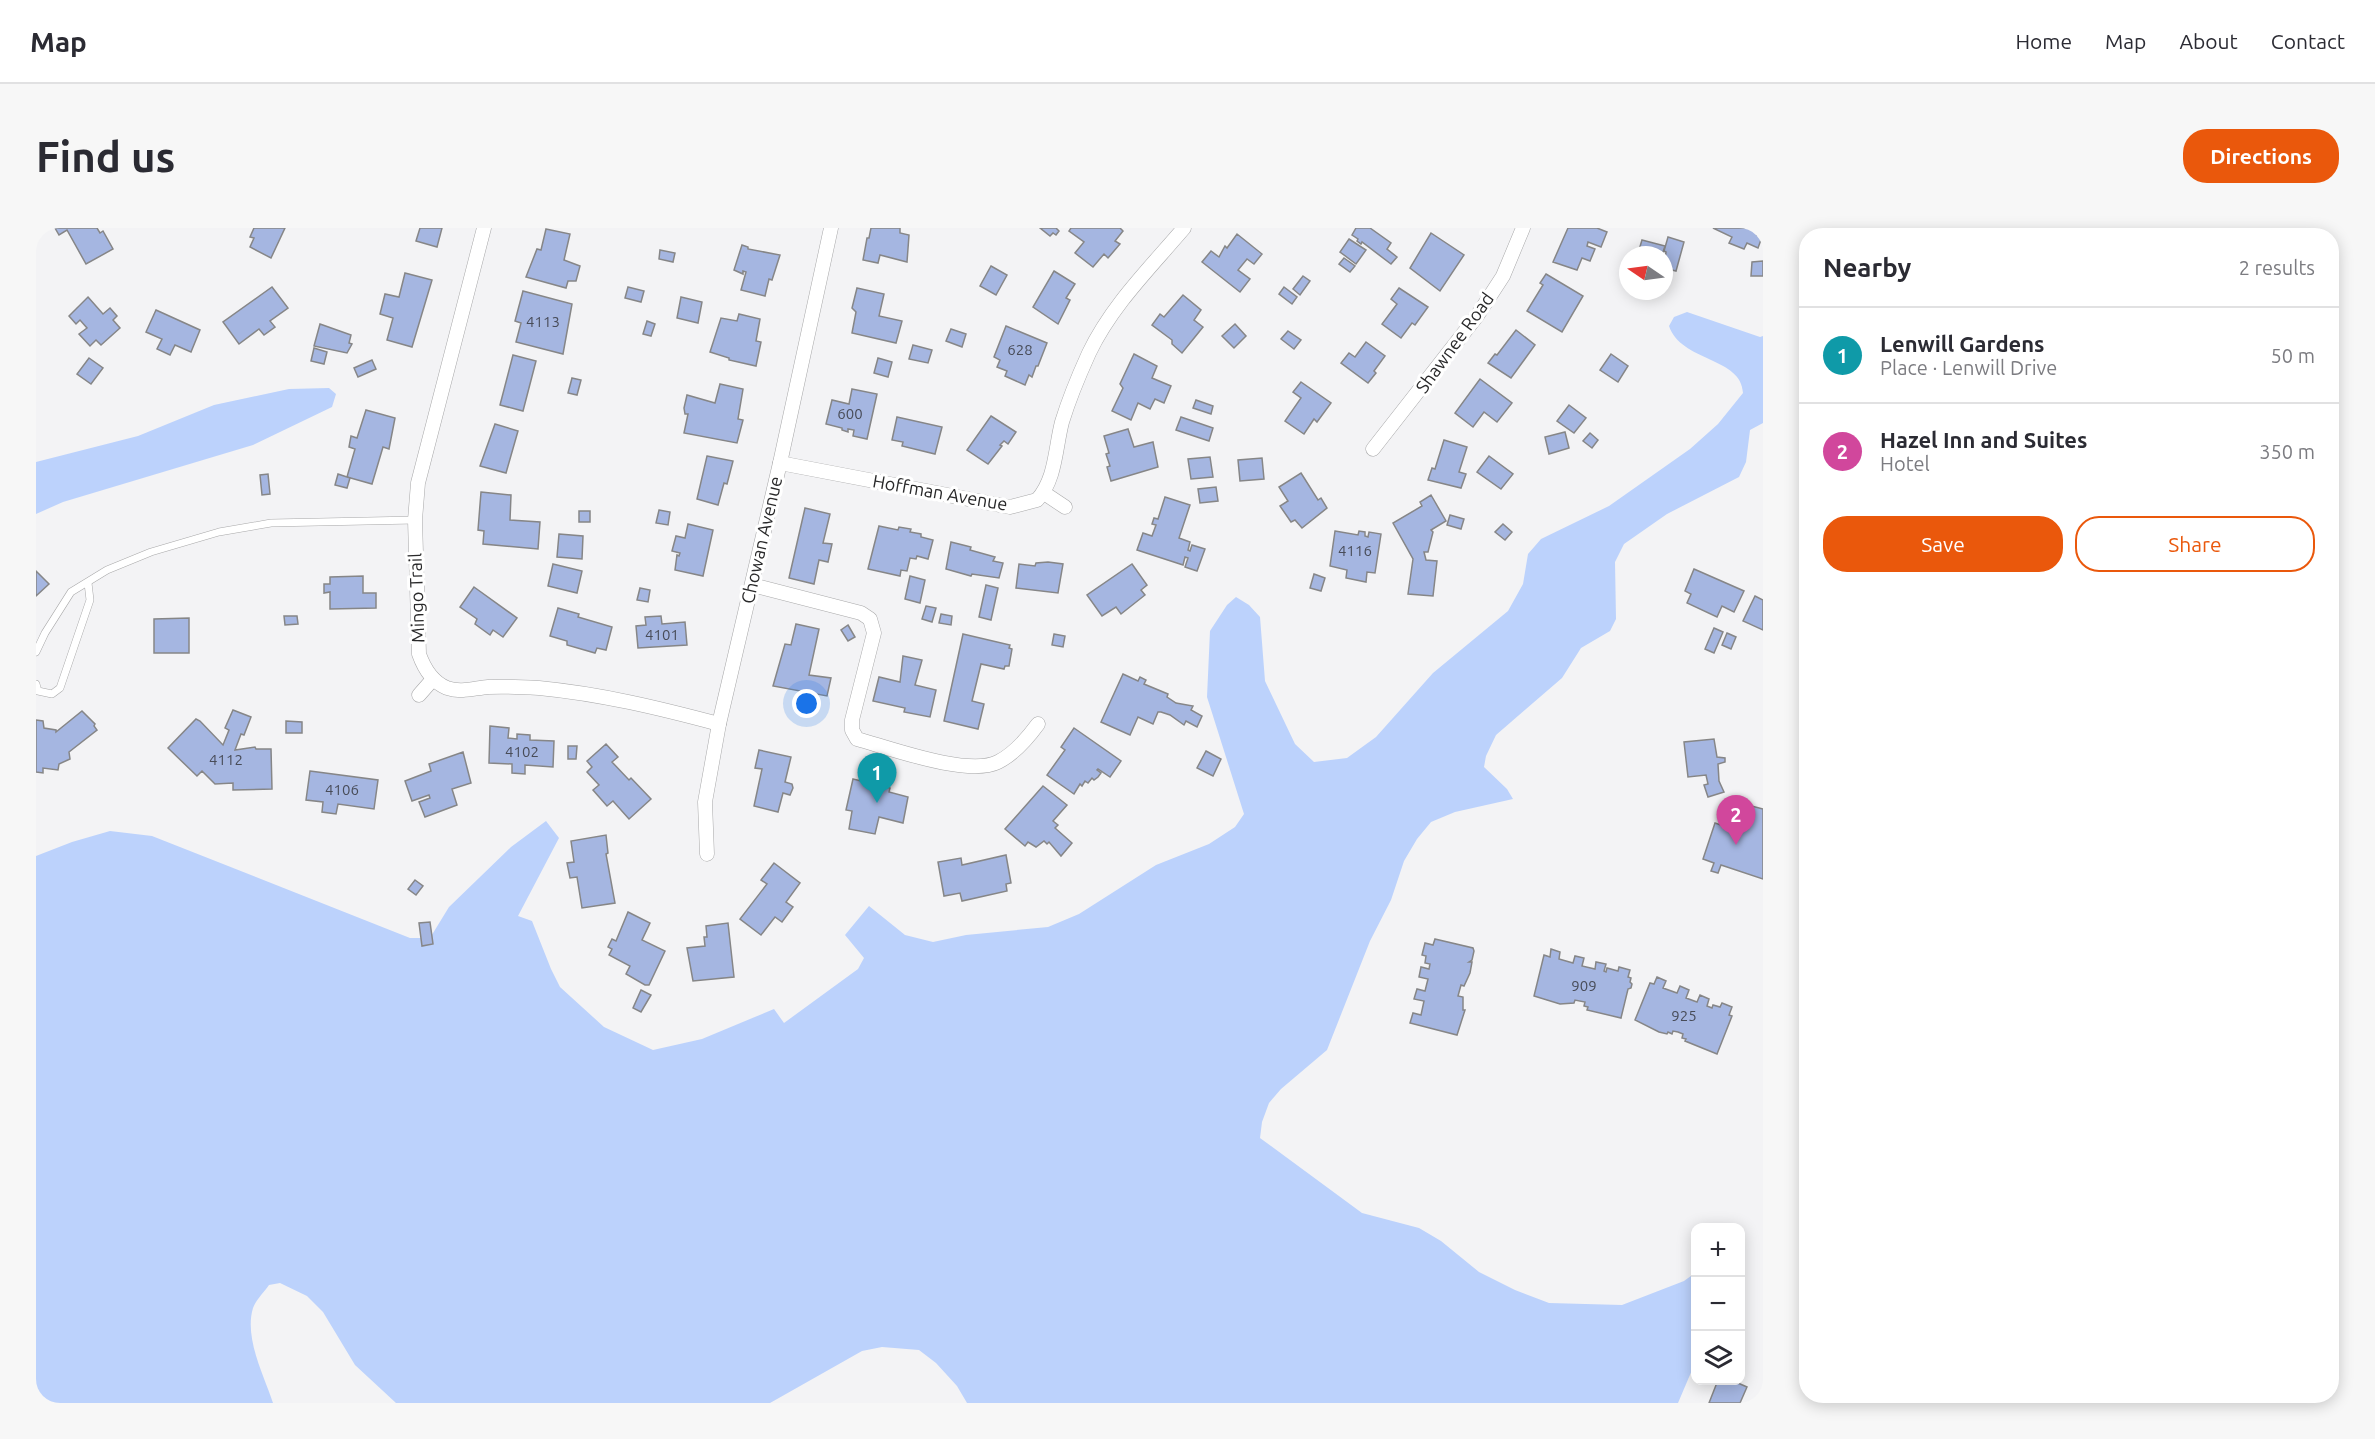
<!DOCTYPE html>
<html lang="en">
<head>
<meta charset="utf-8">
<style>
	:root { --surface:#fff; --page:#f7f7f7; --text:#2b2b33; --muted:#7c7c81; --line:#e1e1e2; --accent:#ea580c }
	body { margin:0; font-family:Ubuntu,sans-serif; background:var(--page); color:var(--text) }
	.controls { position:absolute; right:18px; bottom:18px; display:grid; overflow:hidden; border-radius:12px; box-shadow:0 3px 15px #0003 }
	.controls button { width:54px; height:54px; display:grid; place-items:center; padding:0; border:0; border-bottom:2px solid var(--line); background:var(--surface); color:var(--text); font:30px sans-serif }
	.compass { position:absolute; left:1583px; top:18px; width:54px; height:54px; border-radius:50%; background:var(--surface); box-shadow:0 3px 15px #0003; rotate:283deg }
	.you { position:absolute; left:771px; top:476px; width:21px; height:21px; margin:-15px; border:4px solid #fff; border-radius:50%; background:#1a73e8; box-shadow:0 0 0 9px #1a73e833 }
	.badge { display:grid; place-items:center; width:39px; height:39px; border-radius:50%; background:var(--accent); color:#fff; font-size:20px; font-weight:700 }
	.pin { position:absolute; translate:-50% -50px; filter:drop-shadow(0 2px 3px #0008) }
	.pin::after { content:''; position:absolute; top:32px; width:21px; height:18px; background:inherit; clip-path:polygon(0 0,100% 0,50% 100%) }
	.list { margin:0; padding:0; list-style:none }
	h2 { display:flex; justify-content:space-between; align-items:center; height:78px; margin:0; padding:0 24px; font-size:26px }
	h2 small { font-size:20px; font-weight:400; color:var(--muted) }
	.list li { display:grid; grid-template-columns:39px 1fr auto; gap:18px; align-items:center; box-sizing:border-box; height:96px; padding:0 24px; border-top:2px solid var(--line) }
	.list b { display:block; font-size:22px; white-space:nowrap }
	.list p { margin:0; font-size:20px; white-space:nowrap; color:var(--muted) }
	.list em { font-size:20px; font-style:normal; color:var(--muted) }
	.actions { display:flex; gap:12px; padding:18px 24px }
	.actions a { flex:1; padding:14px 0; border:2px solid var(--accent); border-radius:24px; text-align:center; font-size:21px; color:var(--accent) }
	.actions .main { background:var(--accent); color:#fff }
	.icon { flex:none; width:33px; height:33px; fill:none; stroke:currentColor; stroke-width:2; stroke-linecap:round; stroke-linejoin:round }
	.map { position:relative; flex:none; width:1727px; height:1175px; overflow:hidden; border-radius:24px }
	header { display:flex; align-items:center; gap:36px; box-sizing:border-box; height:84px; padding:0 30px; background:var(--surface); border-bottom:2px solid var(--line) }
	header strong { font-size:28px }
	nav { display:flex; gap:33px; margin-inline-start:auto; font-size:21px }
	.intro { display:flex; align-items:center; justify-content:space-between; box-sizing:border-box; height:144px; padding:0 36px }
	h1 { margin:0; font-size:42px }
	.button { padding:15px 27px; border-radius:24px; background:var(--accent); color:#fff; font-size:21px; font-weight:700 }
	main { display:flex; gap:36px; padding:0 36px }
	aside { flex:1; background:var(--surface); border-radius:24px; box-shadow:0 3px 15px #0003 }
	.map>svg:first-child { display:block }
</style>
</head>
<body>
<header>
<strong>Map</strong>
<nav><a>Home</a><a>Map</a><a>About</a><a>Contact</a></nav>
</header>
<div class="intro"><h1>Find us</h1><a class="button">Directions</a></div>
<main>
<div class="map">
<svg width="1727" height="1175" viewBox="0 0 1727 1175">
	<rect width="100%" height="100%" fill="#f3f3f5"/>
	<!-- water -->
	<g fill="#bcd2fc">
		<path d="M1651,84L1724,109L1727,108V195L1714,202L1710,234L1703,249L1631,286L1588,316L1579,334L1580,391L1574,403L1545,420L1526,450L1460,507L1450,528L1448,539L1471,561L1477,571L1419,584L1395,594L1381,611L1368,633L1355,672L1334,713L1291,822L1245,861L1233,875L1226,894L1224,910L1326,985L1383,1000L1405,1013L1443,1044L1479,1062L1513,1075L1586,1077L1648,1053L1659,1045V1135L1642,1175H931L921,1158L900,1135L883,1122L846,1119L826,1123L734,1175H360L319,1137L287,1084L271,1068L244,1055L233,1057C228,1064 220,1072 217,1080C208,1110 228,1147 237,1175H0V628L36,614L74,603L116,608L374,710H394L413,679L475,619L510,593L523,610L482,688L496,693L515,741L524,759L568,799L617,822L666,811L738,781L748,795L822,741L828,730L809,707L833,678L869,707L897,714L930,707L1012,699L1043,686L1120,637L1173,616L1199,599L1208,586L1171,469L1174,403L1191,377L1200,369L1213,377L1224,389L1229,453L1259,516L1278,534L1311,530L1340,509L1397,445L1472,383L1487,356L1492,326L1505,311L1573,278L1654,221L1682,196L1707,165C1706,129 1645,134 1633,98L1638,89Z"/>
		<polygon points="293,160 300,166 296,179 217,217 27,274 0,286 0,234 102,208 178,177 253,161"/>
	</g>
	<!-- building -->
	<g fill="#a5b6e1" stroke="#868687" stroke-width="1.5">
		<polygon points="19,0 61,0 64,5 67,3 77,21 50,36 31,2 23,7"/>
		<polygon points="218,0 249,0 235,30 214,19 218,10 214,9"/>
		<polygon points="384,0 406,0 401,19 380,13"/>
		<polygon points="835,0 864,0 864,5 873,7 871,34 844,27 842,35 827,32 831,10 833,10"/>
		<polygon points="1004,0 1020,0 1023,3 1020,7 1017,5 1014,8"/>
		<polygon points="1035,0 1084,0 1087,3 1079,13 1084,16 1072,30 1068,26 1057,39 1039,25 1048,14 1033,3"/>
		<polygon points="1320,0 1334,0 1355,15 1351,21 1361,29 1355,36 1326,14 1325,16 1321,13 1322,11 1316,7"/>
		<polygon points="1532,0 1561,0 1571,4 1565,19 1552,14 1551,18 1559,21 1554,33 1546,30 1541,42 1517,34"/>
		<polygon points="1677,0 1724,0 1721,7 1726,9 1722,20 1711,15 1708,21 1693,15 1696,9"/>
		<polygon points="510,1 534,6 528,32 544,38 540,53 532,53 530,60 490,49 501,21 505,22"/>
		<polygon points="1395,5 1428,27 1404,63 1374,40"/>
		<polygon points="1201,6 1226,26 1218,36 1211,31 1202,42 1214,51 1204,64 1166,34 1175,23 1183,29 1189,18 1191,20"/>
		<polygon points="1632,9 1648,14 1640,43 1628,40 1630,24 1628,23"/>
		<polygon points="1313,11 1330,22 1320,36 1304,24"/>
		<polygon points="1606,12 1629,18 1626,27 1603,22"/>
		<polygon points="706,17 712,19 712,21 744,27 736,52 733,51 729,68 705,62 710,44 707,43 707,46 698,42"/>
		<polygon points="624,22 639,25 637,34 623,31"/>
		<polygon points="1308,30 1319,38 1314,44 1303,36"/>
		<polygon points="1727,33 1727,48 1715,48 1716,34"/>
		<polygon points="955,38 971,47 960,67 944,58"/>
		<polygon points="1018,43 1039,56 1030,70 1034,72 1022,96 997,79"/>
		<polygon points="369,45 396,52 376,119 351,112 357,90 344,86 349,66 363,69"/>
		<polygon points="1510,46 1547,68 1526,104 1491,83 1507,57 1504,55"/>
		<polygon points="1267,48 1274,53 1264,67 1257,61"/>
		<polygon points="236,59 252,80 234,93 239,99 228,107 223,101 203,116 187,94"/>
		<polygon points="592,59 608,63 605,74 589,70"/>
		<polygon points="1248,59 1261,69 1256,76 1243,66"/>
		<polygon points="821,60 848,66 843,88 866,93 860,115 816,105 820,84 816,80"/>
		<polygon points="1363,60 1392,79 1379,97 1376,95 1365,110 1346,96 1361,76 1355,71"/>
		<polygon points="487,63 536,76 527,126 480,114 485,95 479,93"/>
		<polygon points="1147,67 1165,82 1158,92 1167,99 1146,125 1136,116 1136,112 1116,97 1124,86 1128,89"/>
		<polygon points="52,69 67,86 74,80 81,88 77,92 84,100 65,117 60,112 54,118 43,106 51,100 44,92 40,96 33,88"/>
		<polygon points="645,69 666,74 662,95 641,90"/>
		<polygon points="120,82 164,102 155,124 139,117 134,127 121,121 126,111 110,104"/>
		<polygon points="703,86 724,91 720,113 725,114 720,138 693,132 693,130 674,124 685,90 701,93"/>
		<polygon points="611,93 619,96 615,108 607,106"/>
		<polygon points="284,96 315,107 313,115 316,116 311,125 278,118"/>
		<polygon points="1199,96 1210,108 1198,120 1186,108"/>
		<polygon points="970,98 1011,115 1002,138 1000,138 996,149 993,147 989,157 969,148 971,143 961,139 964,132 958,129"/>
		<polygon points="915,101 930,106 926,119 910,113"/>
		<polygon points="1480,102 1499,117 1475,150 1452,135 1459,126 1461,127"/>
		<polygon points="1252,103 1265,112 1258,121 1245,111"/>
		<polygon points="1330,114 1349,128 1338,143 1340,145 1332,155 1305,135 1313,125 1319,129"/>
		<polygon points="877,117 896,122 892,135 873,131"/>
		<polygon points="278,120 291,124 288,136 275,133"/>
		<polygon points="1098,126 1121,138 1116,150 1135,158 1128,175 1119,171 1114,181 1102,175 1095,192 1076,183 1087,160 1084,156"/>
		<polygon points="1575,126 1592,138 1582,154 1564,142"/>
		<polygon points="477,127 500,133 487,183 464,177"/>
		<polygon points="53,130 67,140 55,156 41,146"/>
		<polygon points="842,130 856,134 852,149 838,145"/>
		<polygon points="336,132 340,141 322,149 318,140"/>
		<polygon points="536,150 545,152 541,167 532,165"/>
		<polygon points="1444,151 1476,175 1461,194 1448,184 1437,199 1419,185"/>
		<polygon points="1265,154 1295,175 1281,194 1278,191 1268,206 1249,193 1265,170 1257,164"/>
		<polygon points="684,156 707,161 702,191 707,192 701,215 648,205 652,186 649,186 648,180 651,167 679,175"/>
		<polygon points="816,161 841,166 831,211 817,208 818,202 812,201 812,204 806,202 806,200 790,196 796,172 813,176"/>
		<polygon points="1160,172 1177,178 1175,186 1157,180"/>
		<polygon points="1533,177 1550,190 1538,205 1521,193"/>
		<polygon points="330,182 359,190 353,221 347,219 336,256 311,249 319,221 313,219 315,208 321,210"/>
		<polygon points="955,188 980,204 972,216 968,213 964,217 966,218 952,236 931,222"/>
		<polygon points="861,189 906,199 899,226 866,218 867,214 856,212"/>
		<polygon points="1145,189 1177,200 1173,213 1140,202"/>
		<polygon points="459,196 482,203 470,245 444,238"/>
		<polygon points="1092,201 1098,219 1117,214 1122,239 1075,253 1071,239 1074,238 1070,226 1073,225 1068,208"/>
		<polygon points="1529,204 1533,220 1513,226 1509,209"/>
		<polygon points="1554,205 1562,212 1556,220 1547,213"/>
		<polygon points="1408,212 1431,219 1423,244 1430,246 1425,260 1392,252 1396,240 1399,241"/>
		<polygon points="671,228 697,233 691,256 688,255 682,277 661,271"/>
		<polygon points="1453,228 1477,246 1465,261 1441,244"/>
		<polygon points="1174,229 1177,249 1155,251 1152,231"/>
		<polygon points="1226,230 1228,251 1204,253 1202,232"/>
		<polygon points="1265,245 1282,272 1285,270 1291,280 1266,300 1259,292 1255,294 1244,278 1252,273 1243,259"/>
		<polygon points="232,246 234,266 226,267 224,247"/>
		<polygon points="302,246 314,250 311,260 299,257"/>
		<polygon points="1180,259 1182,273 1164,275 1162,261"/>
		<polygon points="445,264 475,267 474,292 504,294 502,321 447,316 448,303 442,302"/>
		<polygon points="1395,267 1410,293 1395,302 1397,304 1392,324 1388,324 1390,332 1401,333 1397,368 1372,366 1377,331 1357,295 1386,278 1384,274"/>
		<polygon points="1129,269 1154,277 1143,310 1154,314 1152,322 1154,323 1156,317 1169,321 1161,343 1149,339 1152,330 1149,329 1147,337 1101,322 1107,305 1116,308 1120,297 1116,296 1118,290 1122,291"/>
		<polygon points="769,280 794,286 787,315 796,316 792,334 783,332 778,356 753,350"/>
		<polygon points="623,282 634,284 632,297 620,295"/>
		<rect x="543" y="283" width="11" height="11"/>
		<polygon points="1414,287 1428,291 1425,301 1411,297"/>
		<polygon points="652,296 677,302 667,348 639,342 641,327 643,328 644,325 636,323 640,308 649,310"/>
		<polygon points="1467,296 1476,304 1469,312 1459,304"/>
		<polygon points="843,298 862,302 863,299 875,301 874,304 885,306 885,309 897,312 892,331 881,328 880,331 874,330 871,343 865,342 864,348 832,341"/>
		<polygon points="1299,303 1322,307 1323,303 1329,304 1329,308 1332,309 1333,304 1345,306 1339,345 1331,344 1330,354 1310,350 1311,342 1294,338"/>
		<polygon points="523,306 547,308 546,331 521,329"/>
		<polygon points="915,314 935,319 934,322 959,329 957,333 967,335 963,350 936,346 935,348 910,341"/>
		<polygon points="1012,334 1027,336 1022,365 980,360 983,336 999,338 1000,335"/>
		<polygon points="517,336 546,343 541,365 512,358"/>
		<polygon points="1096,336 1111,357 1105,362 1109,367 1085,386 1080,379 1066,388 1051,367"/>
		<polygon points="1658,341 1708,363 1698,384 1686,378 1681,389 1651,375 1655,366 1649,363"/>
		<polygon points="0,343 13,356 0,368"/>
		<polygon points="1278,346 1289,350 1285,363 1274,360"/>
		<polygon points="327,348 327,365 340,365 340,380 294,381 294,364 288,365 288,356 294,356 294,349"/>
		<polygon points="874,348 889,352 884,375 869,371"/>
		<polygon points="950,357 962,360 955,392 943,389"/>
		<polygon points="438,359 481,390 467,409 457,402 454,407 439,396 441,391 424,379"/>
		<polygon points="604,360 614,362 612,374 601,372"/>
		<polygon points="1719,368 1727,372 1727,402 1707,393"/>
		<polygon points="890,378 900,380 896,394 886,391"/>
		<polygon points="522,380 543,386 542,389 576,399 570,422 561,420 559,425 531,417 531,413 514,408"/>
		<polygon points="905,386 916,388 915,397 903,395"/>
		<polygon points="248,388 261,388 262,396 249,397"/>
		<polygon points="625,388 626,396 649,394 651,417 602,420 600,398 610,397 609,389"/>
		<polygon points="153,390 153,425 118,425 118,391"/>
		<polygon points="760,396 783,401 773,447 795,450 791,468 737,458 749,416 755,417"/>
		<polygon points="812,397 819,409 812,413 805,402"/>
		<polygon points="1678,400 1687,404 1678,425 1669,421"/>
		<polygon points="1691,405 1700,409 1695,421 1686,417"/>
		<polygon points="927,406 974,417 973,420 976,421 973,438 969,438 968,441 945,436 936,473 948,476 942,501 908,493"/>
		<polygon points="1018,406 1029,408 1027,419 1016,417"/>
		<polygon points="867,428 886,432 879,457 900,462 894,489 868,484 869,480 837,473 843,449 864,454"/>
		<polygon points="1087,446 1102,453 1104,449 1110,452 1108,456 1132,466 1131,469 1140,475 1157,478 1155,482 1166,488 1161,499 1150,493 1148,497 1134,487 1125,484 1122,484 1117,496 1102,489 1094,507 1065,494"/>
		<polygon points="197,482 215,489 208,507 205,506 199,522 219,519 220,521 235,521 236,561 197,562 197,555 179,556 166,543 161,548 132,520 160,491 164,493 187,517 193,502 189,500"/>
		<polygon points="46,483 59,496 58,498 61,502 33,524 34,531 23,536 22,542 7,540 7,545 0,544 0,492 7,493 8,500 20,502 20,504"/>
		<polygon points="250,493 266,494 266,505 250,505"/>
		<polygon points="454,498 473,500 472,510 481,511 481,506 494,507 494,512 518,513 517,539 489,537 489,546 476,545 476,536 453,535"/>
		<polygon points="1038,500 1085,533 1074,549 1062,541 1061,542 1065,545 1062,549 1058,552 1056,550 1052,555 1049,553 1046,558 1044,556 1038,566 1011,547 1029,522 1025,519"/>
		<polygon points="1678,511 1681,529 1689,530 1689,534 1682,536 1683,553 1688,564 1672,569 1668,557 1672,556 1670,547 1652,549 1648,514"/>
		<polygon points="570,516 582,529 576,534 593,552 595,550 615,571 593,591 577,573 571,578 557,562 563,557 551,544 556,539 551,533"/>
		<polygon points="532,518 541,518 540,531 532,531"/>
		<polygon points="723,522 755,529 749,554 756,556 757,560 754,567 747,565 742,584 718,578 726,541 719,540"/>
		<polygon points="1170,523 1185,531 1177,548 1161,540"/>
		<polygon points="427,524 435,555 416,561 421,577 389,589 383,574 394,570 393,567 376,573 369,553 395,543 393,536"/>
		<polygon points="274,543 342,552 338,581 302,576 300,586 286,584 287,574 270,572"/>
		<polygon points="817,551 854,560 853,564 872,569 867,595 843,589 839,606 813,601 816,583 810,582"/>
		<polygon points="1007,558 1031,577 1017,593 1022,597 1019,600 1036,615 1025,628 1013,614 1011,616 1008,613 1000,619 992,614 989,618 969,601"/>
		<polygon points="1708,576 1727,581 1727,651 1685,637 1682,645 1675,643 1678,635 1667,631 1679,595 1699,602"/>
		<polygon points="570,607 572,625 570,626 579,675 546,680 541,649 534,650 531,635 538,634 535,613"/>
		<polygon points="970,627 975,655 970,656 971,663 926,673 924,665 908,668 902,634 925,630 926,637"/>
		<polygon points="738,635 764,655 750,674 757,679 746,694 739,689 725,707 704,691 731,656 725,652"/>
		<polygon points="379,652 387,658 380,667 372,661"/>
		<polygon points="592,684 614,695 606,712 629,723 613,757 609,757 590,746 594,738 573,727 576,721 572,719 576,711 580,713"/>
		<polygon points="394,694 397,716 386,718 383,695"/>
		<polygon points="692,695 698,749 657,753 651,720 669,718 668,709 671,709 670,698"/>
		<polygon points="1399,711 1437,720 1438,723 1436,732 1433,734 1436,734 1434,745 1428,758 1425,757 1422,768 1427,769 1427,782 1429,782 1421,807 1374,795 1377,785 1385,787 1388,773 1378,771 1381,761 1389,763 1392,751 1383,749 1385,739 1393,741 1394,736 1389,735 1390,728 1386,727 1389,715 1397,717"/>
		<polygon points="1515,721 1524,724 1523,731 1537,735 1539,728 1548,730 1546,738 1559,741 1560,734 1570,736 1568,743 1570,744 1571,740 1582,743 1583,739 1594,742 1592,749 1595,750 1594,754 1596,756 1595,760 1592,761 1585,790 1551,782 1552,779 1548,778 1549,774 1539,772 1538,775 1524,776 1498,768 1508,727 1514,729"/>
		<polygon points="1621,749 1630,753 1627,760 1641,765 1644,758 1653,762 1650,770 1661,774 1664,767 1673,771 1671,778 1676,780 1677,777 1684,779 1686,775 1696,779 1693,787 1696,788 1681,826 1649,813 1650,811 1646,810 1647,806 1642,804 1637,803 1636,806 1632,804 1631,806 1623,804 1599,792 1614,755 1618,756"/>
		<polygon points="605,762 615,767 605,784 597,780"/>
		<polygon points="1682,1152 1695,1152 1711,1159 1704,1175 1673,1175"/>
	</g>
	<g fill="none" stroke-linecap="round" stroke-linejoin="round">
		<!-- service casing -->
		<g stroke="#a8a8a9" stroke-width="8">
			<g id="service">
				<polyline points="0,424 9,405 35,364 71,342 115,324 183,304 235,295 379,292"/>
				<polyline points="0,456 2,463 16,466 24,460 54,372 52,355"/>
			</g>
		</g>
		<!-- minor casing -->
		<g stroke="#a8a8a9" stroke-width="15">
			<g id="minor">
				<path d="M448,0L382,255L379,292L383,426C388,440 396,454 411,460C425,465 439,460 452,459C469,458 486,459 503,460C565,466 623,480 683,496"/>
				<polyline points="1337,221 1441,88 1467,48 1487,0"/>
				<path d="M744,235L974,279L1001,272C1020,251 1019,221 1026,194C1033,171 1043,147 1053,125C1076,77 1114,40 1148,0"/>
				<polyline points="1008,265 1029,279"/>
				<path d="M716,357L825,385L834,391L838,405L816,492V502L821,511C854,520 932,549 962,534C978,526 991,511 1002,496"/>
				<polyline points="383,467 397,451"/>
				<polyline points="671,626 669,574 683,496 744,235 795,0"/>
			</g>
		</g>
		<!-- service -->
		<use href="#service" stroke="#fff" stroke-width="7"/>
		<!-- minor -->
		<use href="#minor" stroke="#fff" stroke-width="14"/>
	</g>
	<g text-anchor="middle" stroke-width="6" stroke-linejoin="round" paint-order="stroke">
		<!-- number labels -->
		<g font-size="15" fill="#484c58">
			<text x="507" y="99">4113</text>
			<text x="984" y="127">628</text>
			<text x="814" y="191">600</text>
			<text x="1319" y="328">4116</text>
			<text x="626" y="412">4101</text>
			<text x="486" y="529">4102</text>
			<text x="190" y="537">4112</text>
			<text x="306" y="567">4106</text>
			<text x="1548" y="763">909</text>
			<text x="1648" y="793">925</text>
		</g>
		<!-- street labels -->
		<g font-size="18" fill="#29292a" stroke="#fff">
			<text transform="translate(1419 115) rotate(-54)" y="6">Shawnee Road</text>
			<text transform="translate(904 265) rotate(10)" y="6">Hoffman Avenue</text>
			<text transform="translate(726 312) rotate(-77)" y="6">Chowan Avenue</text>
			<text transform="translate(381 370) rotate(-92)" y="6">Mingo Trail</text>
		</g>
	</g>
</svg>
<div class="controls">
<button>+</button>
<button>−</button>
<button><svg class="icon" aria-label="layers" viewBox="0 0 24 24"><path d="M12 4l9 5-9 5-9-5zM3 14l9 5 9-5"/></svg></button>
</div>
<svg class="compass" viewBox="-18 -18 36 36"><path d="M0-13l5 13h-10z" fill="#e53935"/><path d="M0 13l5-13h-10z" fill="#7c7c81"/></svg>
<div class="you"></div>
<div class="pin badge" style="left:841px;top:575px;background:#0f9aa8">1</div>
<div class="pin badge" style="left:1700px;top:617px;background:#d1479c">2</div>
</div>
<aside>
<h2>Nearby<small>2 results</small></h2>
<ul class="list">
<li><span class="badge" style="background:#0f9aa8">1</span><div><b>Lenwill Gardens</b><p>Place · Lenwill Drive</p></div><em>50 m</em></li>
<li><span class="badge" style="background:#d1479c">2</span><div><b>Hazel Inn and Suites</b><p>Hotel</p></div><em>350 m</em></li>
</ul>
<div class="actions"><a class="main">Save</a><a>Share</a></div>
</aside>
</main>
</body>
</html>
